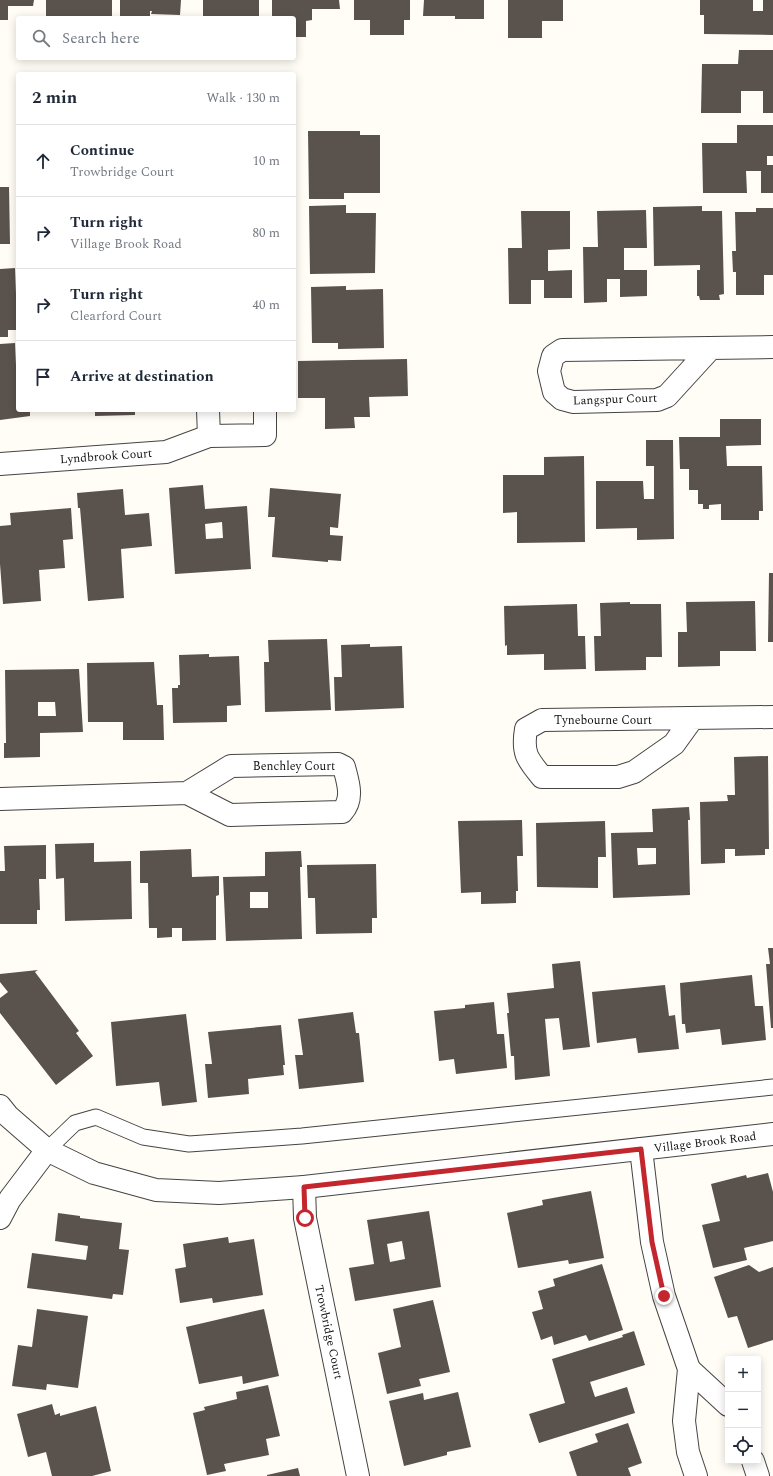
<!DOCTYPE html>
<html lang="en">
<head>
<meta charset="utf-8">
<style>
	:root { --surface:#fff; --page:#f6f6f7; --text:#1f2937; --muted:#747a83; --line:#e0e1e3 }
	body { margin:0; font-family:Spectral,serif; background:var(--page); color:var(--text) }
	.controls { position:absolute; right:12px; bottom:12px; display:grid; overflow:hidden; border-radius:4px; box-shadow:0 2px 10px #0003 }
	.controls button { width:36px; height:36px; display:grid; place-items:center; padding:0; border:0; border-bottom:1px solid var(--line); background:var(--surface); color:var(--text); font:20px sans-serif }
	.stop { position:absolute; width:12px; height:12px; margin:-9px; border:3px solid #c4262e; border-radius:50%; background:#fff }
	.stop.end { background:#c4262e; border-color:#fff; box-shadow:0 1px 4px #0008 }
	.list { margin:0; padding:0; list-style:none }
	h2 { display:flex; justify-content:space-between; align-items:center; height:52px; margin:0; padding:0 16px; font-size:17px }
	h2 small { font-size:13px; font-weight:400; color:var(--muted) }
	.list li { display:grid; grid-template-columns:26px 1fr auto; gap:12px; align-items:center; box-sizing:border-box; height:72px; padding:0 16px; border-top:1px solid var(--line) }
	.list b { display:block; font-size:15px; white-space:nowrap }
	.list p { margin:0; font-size:13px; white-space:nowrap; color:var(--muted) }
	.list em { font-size:13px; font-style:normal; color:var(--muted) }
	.icon { flex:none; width:22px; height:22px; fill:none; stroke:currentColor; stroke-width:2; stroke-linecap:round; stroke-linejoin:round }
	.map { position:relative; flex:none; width:773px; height:1476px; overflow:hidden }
	.search { position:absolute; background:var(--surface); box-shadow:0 2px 10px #0003; left:16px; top:16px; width:280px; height:44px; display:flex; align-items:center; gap:10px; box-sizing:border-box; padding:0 14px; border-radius:4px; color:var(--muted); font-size:15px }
	.panel { position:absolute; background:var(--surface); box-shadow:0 2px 10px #0003; left:16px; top:72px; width:280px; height:340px; border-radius:4px }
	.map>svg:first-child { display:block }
</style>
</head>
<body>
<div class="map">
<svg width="773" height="1476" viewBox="0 0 773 1476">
	<rect width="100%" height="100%" fill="#fffdf5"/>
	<!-- building -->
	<g fill="#5a524d" fill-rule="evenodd">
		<polygon points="0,0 34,0 33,6 8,6 8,20 0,20"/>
		<rect x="46" y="0" width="66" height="18"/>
		<polygon points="120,0 181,0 180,15 151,14 152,11 150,11 150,18 120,18"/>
		<rect x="203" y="0" width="56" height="18"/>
		<polygon points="272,0 339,0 340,9 312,9 312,20 306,21 306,37 294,37 294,18 272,18"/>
		<polygon points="354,0 410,0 410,20 404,20 404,35 370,35 370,20 354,20"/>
		<polygon points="424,0 484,0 484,19 455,19 455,16 423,16"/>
		<polygon points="508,0 563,0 563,21 542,21 542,38 508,38"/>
		<polygon points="700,0 753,0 753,11 763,11 763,0 773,0 773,35 704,34 704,15 700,15"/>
		<polygon points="739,50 773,50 773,113 763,113 763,91 741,91 741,113 701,113 702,64 738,64"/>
		<polygon points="737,125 773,125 773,156 767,156 767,165 773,165 773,193 761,193 761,171 746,171 747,193 703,193 702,143 737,143"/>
		<polygon points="308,131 360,131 360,135 380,135 380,193 344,193 344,199 309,199"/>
		<polygon points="0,187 9,187 10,244 0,244"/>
		<polygon points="346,205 346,213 376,213 375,273 310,274 309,206"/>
		<polygon points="702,206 702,211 722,211 724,294 719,295 720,300 700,300 699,296 697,296 697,270 700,270 700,265 654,266 653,207"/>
		<polygon points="756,208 773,208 773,275 764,275 764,295 736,295 736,272 733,272 732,251 736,251 735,212 756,212"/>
		<polygon points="646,210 647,248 624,248 624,270 647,270 647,296 620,297 620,279 607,279 607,302 584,303 583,247 598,247 597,211"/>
		<polygon points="521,211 570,211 570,249 548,250 548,271 572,270 572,298 544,298 544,280 531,280 531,304 509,304 508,248 522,248"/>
		<polygon points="15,268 16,294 18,294 17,330 8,330 8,337 0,337 0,269"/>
		<polygon points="346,286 346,290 383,289 384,348 338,349 338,343 312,343 311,287"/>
		<polygon points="15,343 18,410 30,410 30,416 0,420 0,344"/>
		<polygon points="407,359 408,396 369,397 370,417 354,417 355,428 325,429 325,398 298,398 298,361"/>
		<polygon points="95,410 143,410 143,412 135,412 135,415 95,416"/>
		<polygon points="720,419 761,419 761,445 726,446 727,466 762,466 763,511 759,511 759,520 721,520 721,504 709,505 709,509 703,509 703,504 698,504 698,490 689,490 689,469 680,469 679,437 720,437"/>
		<polygon points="646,440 673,440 674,539 637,540 637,528 596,529 596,481 643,481 644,499 654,499 654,466 646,466"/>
		<polygon points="584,456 585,542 517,543 517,512 503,513 503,475 544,475 544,457"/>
		<path d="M203,485L205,509L247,506L251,569L175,574L169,488ZM222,522L223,538L206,539L205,524Z"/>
		<polygon points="270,488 341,494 338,528 330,527 330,535 343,536 341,561 328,560 328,562 272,557 275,517 268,517"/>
		<polygon points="123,489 125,515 149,513 152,546 121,549 124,598 88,601 80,508 78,508 77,493"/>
		<polygon points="71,508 73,539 63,540 65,568 39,570 41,601 3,604 0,564 0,526 11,525 10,513"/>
		<polygon points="769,573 773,573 773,642 768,642"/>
		<polygon points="755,601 756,651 720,651 720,666 678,667 678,632 687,632 686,602"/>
		<polygon points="630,602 630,604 661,604 662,657 646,657 646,670 595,671 594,636 601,636 600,603"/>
		<polygon points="577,604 578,636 585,636 586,669 544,670 544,654 507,655 507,645 505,646 504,606"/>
		<polygon points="327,639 331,710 265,712 264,662 269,662 268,640"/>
		<polygon points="370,644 370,647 402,646 404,708 335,711 334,677 342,677 341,645"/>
		<polygon points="209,654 209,657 239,656 241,705 227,706 227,722 173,723 172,688 178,688 178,685 180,685 179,655"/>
		<polygon points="154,662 157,705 163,705 164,740 123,740 123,722 88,722 87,663"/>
		<path d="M79,669L83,732L40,733V757L4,758V743H6L5,670ZM38,702H55L56,716H38Z"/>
		<polygon points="768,756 769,849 765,849 765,855 735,856 735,849 725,849 725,863 701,864 700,802 728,801 727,795 735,795 734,757"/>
		<path d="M689,807L690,820H688L690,895L613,898L611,833L653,832L652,809ZM637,848H656V864L638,865Z"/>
		<polygon points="522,820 523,856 517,856 518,891 516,891 516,903 481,904 481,892 461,893 458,821"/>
		<polygon points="605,821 606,857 598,857 598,888 537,887 536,823"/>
		<polygon points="94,843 94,862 131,861 132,919 65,921 64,878 56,879 55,844"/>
		<polygon points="46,845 46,879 39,879 40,910 37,910 37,924 0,924 0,871 5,871 4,846"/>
		<polygon points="191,849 192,877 219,876 219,895 216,896 216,940 182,941 182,928 172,928 172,937 157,938 157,928 149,928 148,883 140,883 140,851"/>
		<path d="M301,851L302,867H300L302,939L226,941L223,877L265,876V852ZM250,892H268V908H250Z"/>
		<polygon points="376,864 377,918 372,918 372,933 316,934 315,898 308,898 307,865"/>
		<polygon points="768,948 773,948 773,1028 771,1028 766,964 770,964"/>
		<polygon points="580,961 590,1047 563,1050 559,1018 545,1019 550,1076 515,1080 514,1056 511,1056 507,1013 509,1013 507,993 554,988 552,964"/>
		<polygon points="38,970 35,972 79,1031 76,1033 93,1056 56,1085 0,1013 0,998 8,992 0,982 0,974"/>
		<polygon points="752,975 755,1006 763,1006 766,1040 722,1045 720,1029 686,1033 685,1024 682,1024 680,983"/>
		<polygon points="665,985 669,1016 675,1015 679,1049 638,1053 636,1038 597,1043 592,992"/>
		<polygon points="494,1002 497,1034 504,1034 507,1068 456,1074 454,1059 439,1061 434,1011 465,1008 465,1005"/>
		<polygon points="353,1012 356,1033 359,1033 364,1082 299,1089 295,1055 303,1055 298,1019"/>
		<polygon points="186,1014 197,1102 162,1106 159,1082 116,1086 111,1022"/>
		<polygon points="281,1025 285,1065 283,1065 284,1075 248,1079 249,1094 208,1098 205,1064 212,1064 208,1032"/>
		<polygon points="768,1173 773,1192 773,1241 744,1248 747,1260 713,1268 702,1225 720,1221 711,1184 746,1175 747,1178"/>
		<polygon points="591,1191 604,1258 569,1264 568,1260 518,1268 507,1213 543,1205 542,1200"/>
		<path d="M429,1211L441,1287L355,1301L349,1268L374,1264L367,1220ZM402,1241L405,1259L390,1262L387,1244Z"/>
		<polygon points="58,1213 80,1216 80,1218 122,1223 119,1249 129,1250 123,1295 113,1294 112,1299 27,1288 32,1253 86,1260 88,1246 55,1241"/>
		<polygon points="228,1237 229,1243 254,1239 263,1295 213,1303 212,1298 180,1303 175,1269 186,1267 183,1244"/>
		<polygon points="602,1264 623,1330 589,1341 586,1335 554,1345 552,1336 541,1340 532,1312 543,1309 538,1291 555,1286 553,1279"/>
		<polygon points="749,1265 759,1272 773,1267 773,1340 748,1348 737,1316 728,1318 714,1277"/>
		<polygon points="433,1300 450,1372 419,1379 421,1386 387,1394 378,1353 401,1347 393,1309"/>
		<polygon points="37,1309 88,1316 78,1388 47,1384 46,1390 12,1386 18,1345 32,1347"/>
		<polygon points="264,1309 279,1376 243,1384 242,1376 199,1384 186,1327"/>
		<polygon points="634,1331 645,1365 590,1382 595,1397 627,1387 635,1413 539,1443 529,1414 565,1403 552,1359 623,1337 622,1335"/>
		<polygon points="268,1385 280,1436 266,1439 269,1455 224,1464 226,1471 207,1475 193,1413 205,1410 204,1407 237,1399 236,1392"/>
		<polygon points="458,1392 471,1447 447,1452 447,1455 404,1466 389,1401 423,1393 424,1400"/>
		<polygon points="52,1404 55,1415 60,1413 60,1416 96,1406 111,1471 92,1476 52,1476 46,1452 28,1457 17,1414"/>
		<polygon points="628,1423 642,1463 628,1468 631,1476 577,1476 569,1452 598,1442 595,1434"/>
		<polygon points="298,1468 300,1476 267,1476 267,1475"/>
	</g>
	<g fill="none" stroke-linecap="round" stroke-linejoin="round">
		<!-- lane casing -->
		<g stroke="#444" stroke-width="17">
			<polyline id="lane" points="47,1150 75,1123 96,1117 143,1137 189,1144 302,1136 773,1087"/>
		</g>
		<!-- street casing -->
		<g stroke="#444" stroke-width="24">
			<g id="street">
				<polyline points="710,349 667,396 657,400 573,402 562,399 554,392 549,371 553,356 562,350 773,347"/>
				<polyline points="208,410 209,436"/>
				<polyline points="0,464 166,452 209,436 265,435 265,410"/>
				<path d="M692,719L674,744L634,772L618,777H542C527,759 522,753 526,729L542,720L773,717"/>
				<path d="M0,799L187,793L230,815L342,812C354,799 348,782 344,767L338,764L231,766L187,793"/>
				<polyline points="0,1106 8,1116 47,1150 94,1173 156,1190 219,1193 304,1187 773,1134"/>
				<polyline points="641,1149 652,1242 664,1296 689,1369 684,1421 688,1452 696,1476"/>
				<polyline points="304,1187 305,1218 358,1476"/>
				<polyline points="0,1218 10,1199 47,1150"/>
				<polyline points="689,1369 728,1405"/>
				<polyline points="753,1461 758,1476"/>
			</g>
		</g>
		<!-- lane -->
		<use href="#lane" stroke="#fff" stroke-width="15"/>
		<!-- street -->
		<use href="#street" stroke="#fff" stroke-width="22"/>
	</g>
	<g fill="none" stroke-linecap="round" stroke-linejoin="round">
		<!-- route -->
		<polyline stroke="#c4262e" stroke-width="5" points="305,1218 304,1187 641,1149 652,1242 664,1296"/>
	</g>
	<g text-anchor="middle" stroke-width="4" stroke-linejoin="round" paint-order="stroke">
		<!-- street labels -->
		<g font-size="12" fill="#111" stroke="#fff">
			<text transform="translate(615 399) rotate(-2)" y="4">Langspur Court</text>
			<text transform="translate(106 456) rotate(-4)" y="4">Lyndbrook Court</text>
			<text x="603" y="724">Tynebourne Court</text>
			<text x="294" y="770">Benchley Court</text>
			<text transform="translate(705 1142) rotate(-7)" y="4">Village Brook Road</text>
			<text transform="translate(329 1332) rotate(78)" y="4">Trowbridge Court</text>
		</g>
	</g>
</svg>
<div class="controls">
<button>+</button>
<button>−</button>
<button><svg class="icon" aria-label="locate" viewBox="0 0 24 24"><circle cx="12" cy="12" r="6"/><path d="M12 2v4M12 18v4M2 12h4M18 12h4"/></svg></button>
</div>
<div class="stop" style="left:305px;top:1218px"></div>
<div class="stop end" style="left:664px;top:1296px"></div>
<div class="search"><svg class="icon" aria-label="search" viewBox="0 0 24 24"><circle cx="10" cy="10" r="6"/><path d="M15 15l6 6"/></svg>Search here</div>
<section class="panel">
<h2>2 min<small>Walk · 130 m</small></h2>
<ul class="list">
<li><svg class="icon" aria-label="ahead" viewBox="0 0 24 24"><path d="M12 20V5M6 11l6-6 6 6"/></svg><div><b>Continue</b><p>Trowbridge Court</p></div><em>10 m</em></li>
<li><svg class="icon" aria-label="right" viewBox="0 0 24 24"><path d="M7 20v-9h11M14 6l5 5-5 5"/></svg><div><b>Turn right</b><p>Village Brook Road</p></div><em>80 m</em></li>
<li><svg class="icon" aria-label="right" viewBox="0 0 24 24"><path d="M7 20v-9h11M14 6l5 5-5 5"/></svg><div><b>Turn right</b><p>Clearford Court</p></div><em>40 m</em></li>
<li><svg class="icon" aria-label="arrive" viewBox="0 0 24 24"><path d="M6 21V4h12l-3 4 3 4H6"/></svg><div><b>Arrive at destination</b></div></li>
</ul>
</section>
</div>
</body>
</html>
